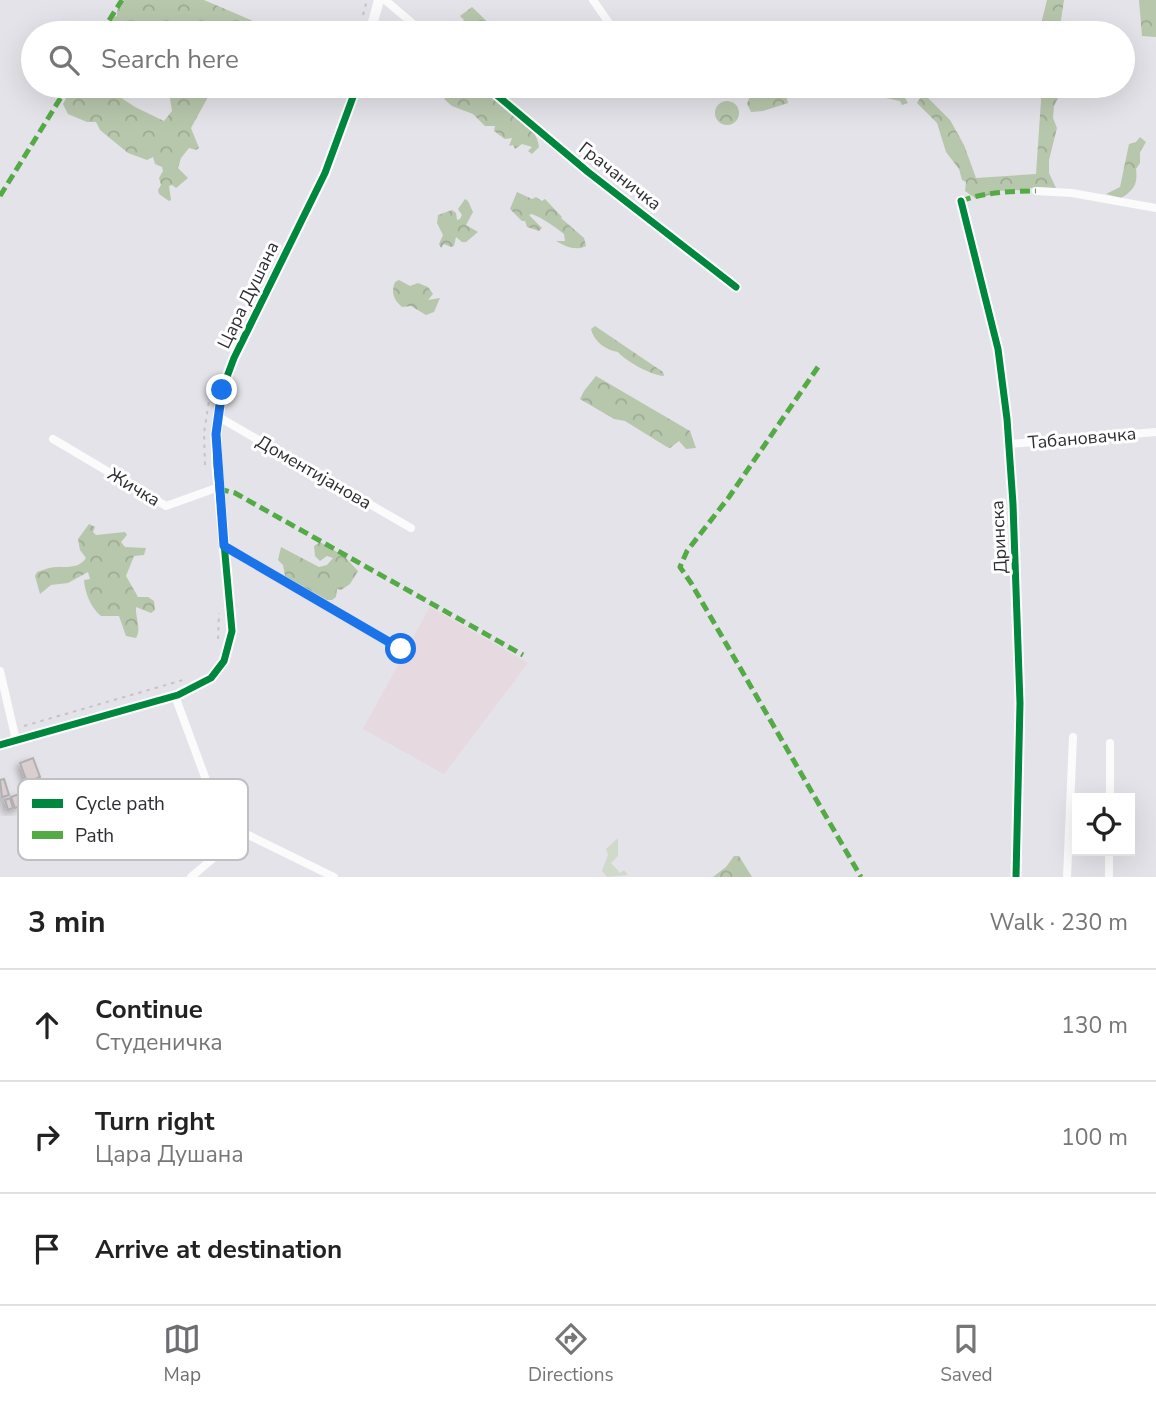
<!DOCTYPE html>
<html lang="en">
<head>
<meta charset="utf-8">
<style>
	:root { --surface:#fff; --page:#f2f2f2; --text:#222; --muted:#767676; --line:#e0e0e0; --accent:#6d6d72 }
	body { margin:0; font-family:"Nunito Sans",sans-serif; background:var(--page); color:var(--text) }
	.controls { position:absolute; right:21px; bottom:21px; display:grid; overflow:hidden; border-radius:0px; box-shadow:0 7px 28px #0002 }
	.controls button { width:63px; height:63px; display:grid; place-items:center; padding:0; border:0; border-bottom:2px solid var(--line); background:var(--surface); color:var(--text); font:35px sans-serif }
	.stop { position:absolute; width:21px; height:21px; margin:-16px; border:5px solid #1a73e8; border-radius:50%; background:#fff }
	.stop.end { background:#1a73e8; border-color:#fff; box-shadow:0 2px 7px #0008 }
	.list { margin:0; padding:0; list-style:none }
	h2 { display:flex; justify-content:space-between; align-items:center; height:91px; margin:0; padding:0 28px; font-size:30px }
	h2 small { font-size:23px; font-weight:400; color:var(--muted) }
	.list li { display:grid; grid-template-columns:46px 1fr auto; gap:21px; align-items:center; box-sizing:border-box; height:112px; padding:0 28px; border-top:2px solid var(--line) }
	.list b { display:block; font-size:26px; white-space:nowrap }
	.list p { margin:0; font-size:23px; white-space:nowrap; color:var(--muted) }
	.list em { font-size:23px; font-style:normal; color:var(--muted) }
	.icon { flex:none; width:38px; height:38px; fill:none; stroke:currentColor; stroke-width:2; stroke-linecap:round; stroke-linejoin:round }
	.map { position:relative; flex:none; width:1156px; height:877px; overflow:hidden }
	.search { position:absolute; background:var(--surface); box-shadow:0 7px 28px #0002; left:21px; right:21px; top:21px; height:77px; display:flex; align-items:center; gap:18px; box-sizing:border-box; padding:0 24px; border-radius:38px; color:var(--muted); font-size:26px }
	.sheet { height:427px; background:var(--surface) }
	nav { display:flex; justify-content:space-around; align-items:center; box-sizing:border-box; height:98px; border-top:2px solid var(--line); background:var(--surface); font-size:19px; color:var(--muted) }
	nav a { display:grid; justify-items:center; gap:4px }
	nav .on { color:var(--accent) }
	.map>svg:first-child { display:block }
</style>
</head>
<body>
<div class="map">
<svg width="1156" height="877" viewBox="0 0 1156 877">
	<defs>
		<pattern id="forest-crowns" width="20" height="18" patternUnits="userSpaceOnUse" patternTransform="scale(1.75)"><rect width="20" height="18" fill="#b7c7ac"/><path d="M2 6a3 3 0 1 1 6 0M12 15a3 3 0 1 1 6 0" fill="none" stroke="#9eab94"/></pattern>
		<filter id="shadow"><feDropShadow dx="-3.5" dy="3.5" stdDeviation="3.5" flood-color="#0004"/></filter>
	</defs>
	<rect width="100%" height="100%" fill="#e3e3e9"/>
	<!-- commercial -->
	<polygon fill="#e6d9e0" points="430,607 528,663 444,774 363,729"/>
	<!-- green -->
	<polygon fill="#d0daca" points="618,838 618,856 611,863 620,873 624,870 628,875 607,877 602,871 608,855 606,849"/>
	<!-- forest -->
	<g fill="url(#forest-crowns)">
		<polygon points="124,0 204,0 258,23 263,31 260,33 242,32 219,25 212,33 101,33 113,17 117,16 117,10"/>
		<polygon points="1047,0 1064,0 1059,33 1045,33 1042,20"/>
		<polygon points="1139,0 1156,0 1156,37 1142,36"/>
		<polygon points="472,7 497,31 506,33 456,33 463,31 460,24 464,20 460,16"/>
		<polygon points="72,86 96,86 101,94 120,97 135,107 164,121 172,111 168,86 214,86 191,128 199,148 196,150 189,148 181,158 178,168 188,178 176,188 172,185 169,186 171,200 169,201 159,194 158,190 161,185 159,178 163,171 162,167 155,164 153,157 147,160 128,153 100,130 96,122 87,122 68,114 63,104"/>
		<path d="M462,86H483C501,101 537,123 539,147L532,154L528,151L532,147L522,144L515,149L513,145L509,146L512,138L505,139L494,131L495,126H485L473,114L452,106L444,99L457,90L467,94Z"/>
		<polygon points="877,86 898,86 908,103 902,105 900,101 872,95"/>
		<polygon points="1042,86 1058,86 1058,98 1054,106 1053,118 1057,128 1049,160 1049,173 1056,188 1036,187 1021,190 995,191 990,195 975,198 965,191 966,182 962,180 959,169 946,152 937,123 917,103 922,95 927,97 950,120 964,145 976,178 1036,174"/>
		<polygon points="780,91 786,95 788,103 763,111 751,112 747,104 750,96 756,92 774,95"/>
		<circle cx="727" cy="113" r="12"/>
		<path d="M1140,137L1146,142L1140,152V163L1136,169C1138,184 1134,190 1121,198L1106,194L1120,187L1129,144L1136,142Z"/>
		<path d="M517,192L532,199L536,197L542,201L545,199L562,217L561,218L584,238L586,246C576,251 566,247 556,241H565L564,234C554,226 544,219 532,214L529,215L542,228L539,231L527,227L525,221H522L510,209Z"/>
		<polygon points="465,199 468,201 473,212 466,225 478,232 466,242 462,242 456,237 454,246 451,247 444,244 441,248 439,244 443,235 437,223 438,215 452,210 456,213 457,220 460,219 462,215 458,209"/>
		<path d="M399,280L410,286L418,283L428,287L433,294L428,300L440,298L434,312L426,315L411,306L402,307C393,299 391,292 395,282Z"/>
		<path d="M595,326L663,372L664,376C653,376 625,361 618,352C606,350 594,342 591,329Z"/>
		<polygon points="596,376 690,431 696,448 686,449 679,441 670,448 667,447 625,421 614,419 580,399 584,391"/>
		<path d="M89,524L95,527L93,532L96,535L125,532L127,535L121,542L125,547L146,548L144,555L134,556L126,576L138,597H148L154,601L155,610L151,613L136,607C135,618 142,628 136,638L126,636L119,616H101C91,608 85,593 84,580L90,579L88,572L68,583L51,585L40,594L35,576L37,572C41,571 45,569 49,568C63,565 77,571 86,558L80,550L78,539Z"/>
		<polygon points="320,542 344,556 358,571 350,584 341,590 337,589 336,597 332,600 327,600 285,576 283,565 278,560 281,547 319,567 327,565 333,558 327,556 320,561 315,556 314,546"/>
		<polygon points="734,856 739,856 752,877 713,877 726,867"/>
	</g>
	<!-- building -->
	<g fill="#dbcece" stroke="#b1afb1" stroke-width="2" filter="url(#shadow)">
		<polygon points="33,758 40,777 27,782 20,763"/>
		<polygon points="4,779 9,795 2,797 0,780"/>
		<polygon points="19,794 22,801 19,802 20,806 15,808 11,797"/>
		<polygon points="10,798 13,808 8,810 5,800"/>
	</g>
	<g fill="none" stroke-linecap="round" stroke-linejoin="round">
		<!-- path -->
		<g stroke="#c5c5c7" stroke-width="2" stroke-dasharray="3.5 5" stroke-linecap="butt">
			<polyline points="363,15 367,0"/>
			<polyline points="239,321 246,307"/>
			<polyline points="205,465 204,433 210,394"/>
			<polyline points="218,639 219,613"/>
			<polyline points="24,726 183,680"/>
		</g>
		<!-- minor -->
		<g stroke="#fbfbfc" stroke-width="8">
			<polyline points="385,0 424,33"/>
			<polyline points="593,0 616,33"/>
			<polyline points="486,86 588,172 736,287"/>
			<polyline points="653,86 658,93"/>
			<polyline points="1036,191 1072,193 1156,208"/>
			<polyline points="961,201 998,349 1007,419 1013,504 1020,703 1016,877"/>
			<polyline points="217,416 411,528"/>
			<polyline points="53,439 166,506 219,487"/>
			<polyline points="1009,444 1156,432"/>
			<polyline points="224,546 401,649"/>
			<polyline points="0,671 16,740"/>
			<path d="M175,696L212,796C218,811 226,820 238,830L334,877"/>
			<polyline points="1110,798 1110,743"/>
			<polyline points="191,877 230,844 233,836 231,824"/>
			<polyline points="1067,877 1073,737"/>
			<polyline points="1109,877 1109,851"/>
		</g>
		<!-- tertiary -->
		<g stroke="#fbfbfc" stroke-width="10">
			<polyline points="370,33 379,0"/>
			<polyline points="0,745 178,695 211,678 224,661 232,631 217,466 216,434 222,390 234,358 325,173 357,86"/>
		</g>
		<!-- quiet -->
		<g stroke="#54ab45" stroke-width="5" stroke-dasharray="10 5" stroke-linecap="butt">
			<polyline points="101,33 122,0"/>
			<polyline points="0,196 68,86"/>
			<path d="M961,201C985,192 1011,191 1036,191"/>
			<polyline points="818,367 729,497 687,551 680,567 691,583 861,877"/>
			<polyline points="219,489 235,493 523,655"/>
		</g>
		<!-- cycleway casing -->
		<g stroke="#fff" stroke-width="11">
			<g id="cycleway">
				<polyline points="486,86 588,172 736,287"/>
				<polyline points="961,201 998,349 1007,419 1013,504 1020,703 1016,877"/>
				<polyline points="0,745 178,695 211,678 224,661 232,631 217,466 216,434 222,390 234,358 325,173 357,86"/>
			</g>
		</g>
		<!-- cycleway -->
		<use href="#cycleway" stroke="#00873e" stroke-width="7"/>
	</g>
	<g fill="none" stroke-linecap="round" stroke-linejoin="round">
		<!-- route -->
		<polyline stroke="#1a73e8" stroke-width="9" points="222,390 216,434 224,546 401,649"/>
	</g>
	<g text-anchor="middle" stroke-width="6" stroke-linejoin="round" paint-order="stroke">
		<!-- street labels -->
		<g font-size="18" fill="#2e2e32" stroke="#fff">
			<text transform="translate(620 176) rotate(38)" y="6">Грачаничка</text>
			<text transform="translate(248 295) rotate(-64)" y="6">Цара Душана</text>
			<text transform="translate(1082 438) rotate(-5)" y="6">Табановачка</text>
			<text transform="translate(314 472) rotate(30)" y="6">Доментијанова</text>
			<text transform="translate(134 487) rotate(31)" y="6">Жичка</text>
			<text transform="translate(999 537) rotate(-93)" y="6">Дринска</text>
		</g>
	</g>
	<!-- legend -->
	<rect x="18" y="779" width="230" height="81" rx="10" fill="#fff" stroke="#c0c0c2" stroke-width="2"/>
	<rect x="32" y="799" width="31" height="9" fill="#00873e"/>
	<rect x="32" y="831" width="31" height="8" fill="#54ab45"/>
	<g font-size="19" fill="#2e2e32">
		<text x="75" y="810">Cycle path</text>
		<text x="75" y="842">Path</text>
	</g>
</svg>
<div class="controls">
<button><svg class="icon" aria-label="locate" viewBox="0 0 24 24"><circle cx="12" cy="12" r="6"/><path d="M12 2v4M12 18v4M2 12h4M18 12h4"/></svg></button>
</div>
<div class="stop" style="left:401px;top:649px"></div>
<div class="stop end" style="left:222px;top:390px"></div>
<div class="search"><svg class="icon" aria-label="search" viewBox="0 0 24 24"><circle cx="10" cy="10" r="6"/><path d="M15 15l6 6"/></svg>Search here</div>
</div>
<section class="sheet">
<h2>3 min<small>Walk · 230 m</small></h2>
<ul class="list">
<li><svg class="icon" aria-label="ahead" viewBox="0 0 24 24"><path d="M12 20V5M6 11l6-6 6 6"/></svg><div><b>Continue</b><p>Студеничка</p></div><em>130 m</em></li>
<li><svg class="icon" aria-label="right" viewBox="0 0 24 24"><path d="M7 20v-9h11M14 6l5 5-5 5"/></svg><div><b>Turn right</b><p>Цара Душана</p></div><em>100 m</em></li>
<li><svg class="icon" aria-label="arrive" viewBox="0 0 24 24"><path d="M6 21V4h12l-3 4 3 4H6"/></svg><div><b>Arrive at destination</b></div></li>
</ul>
</section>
<nav>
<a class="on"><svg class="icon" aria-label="map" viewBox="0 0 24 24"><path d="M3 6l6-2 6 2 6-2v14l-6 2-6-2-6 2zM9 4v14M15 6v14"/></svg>Map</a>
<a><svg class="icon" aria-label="directions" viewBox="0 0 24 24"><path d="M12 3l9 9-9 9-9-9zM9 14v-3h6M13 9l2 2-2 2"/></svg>Directions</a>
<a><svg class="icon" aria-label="saved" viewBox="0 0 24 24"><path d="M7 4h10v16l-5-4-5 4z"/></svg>Saved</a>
</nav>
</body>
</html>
